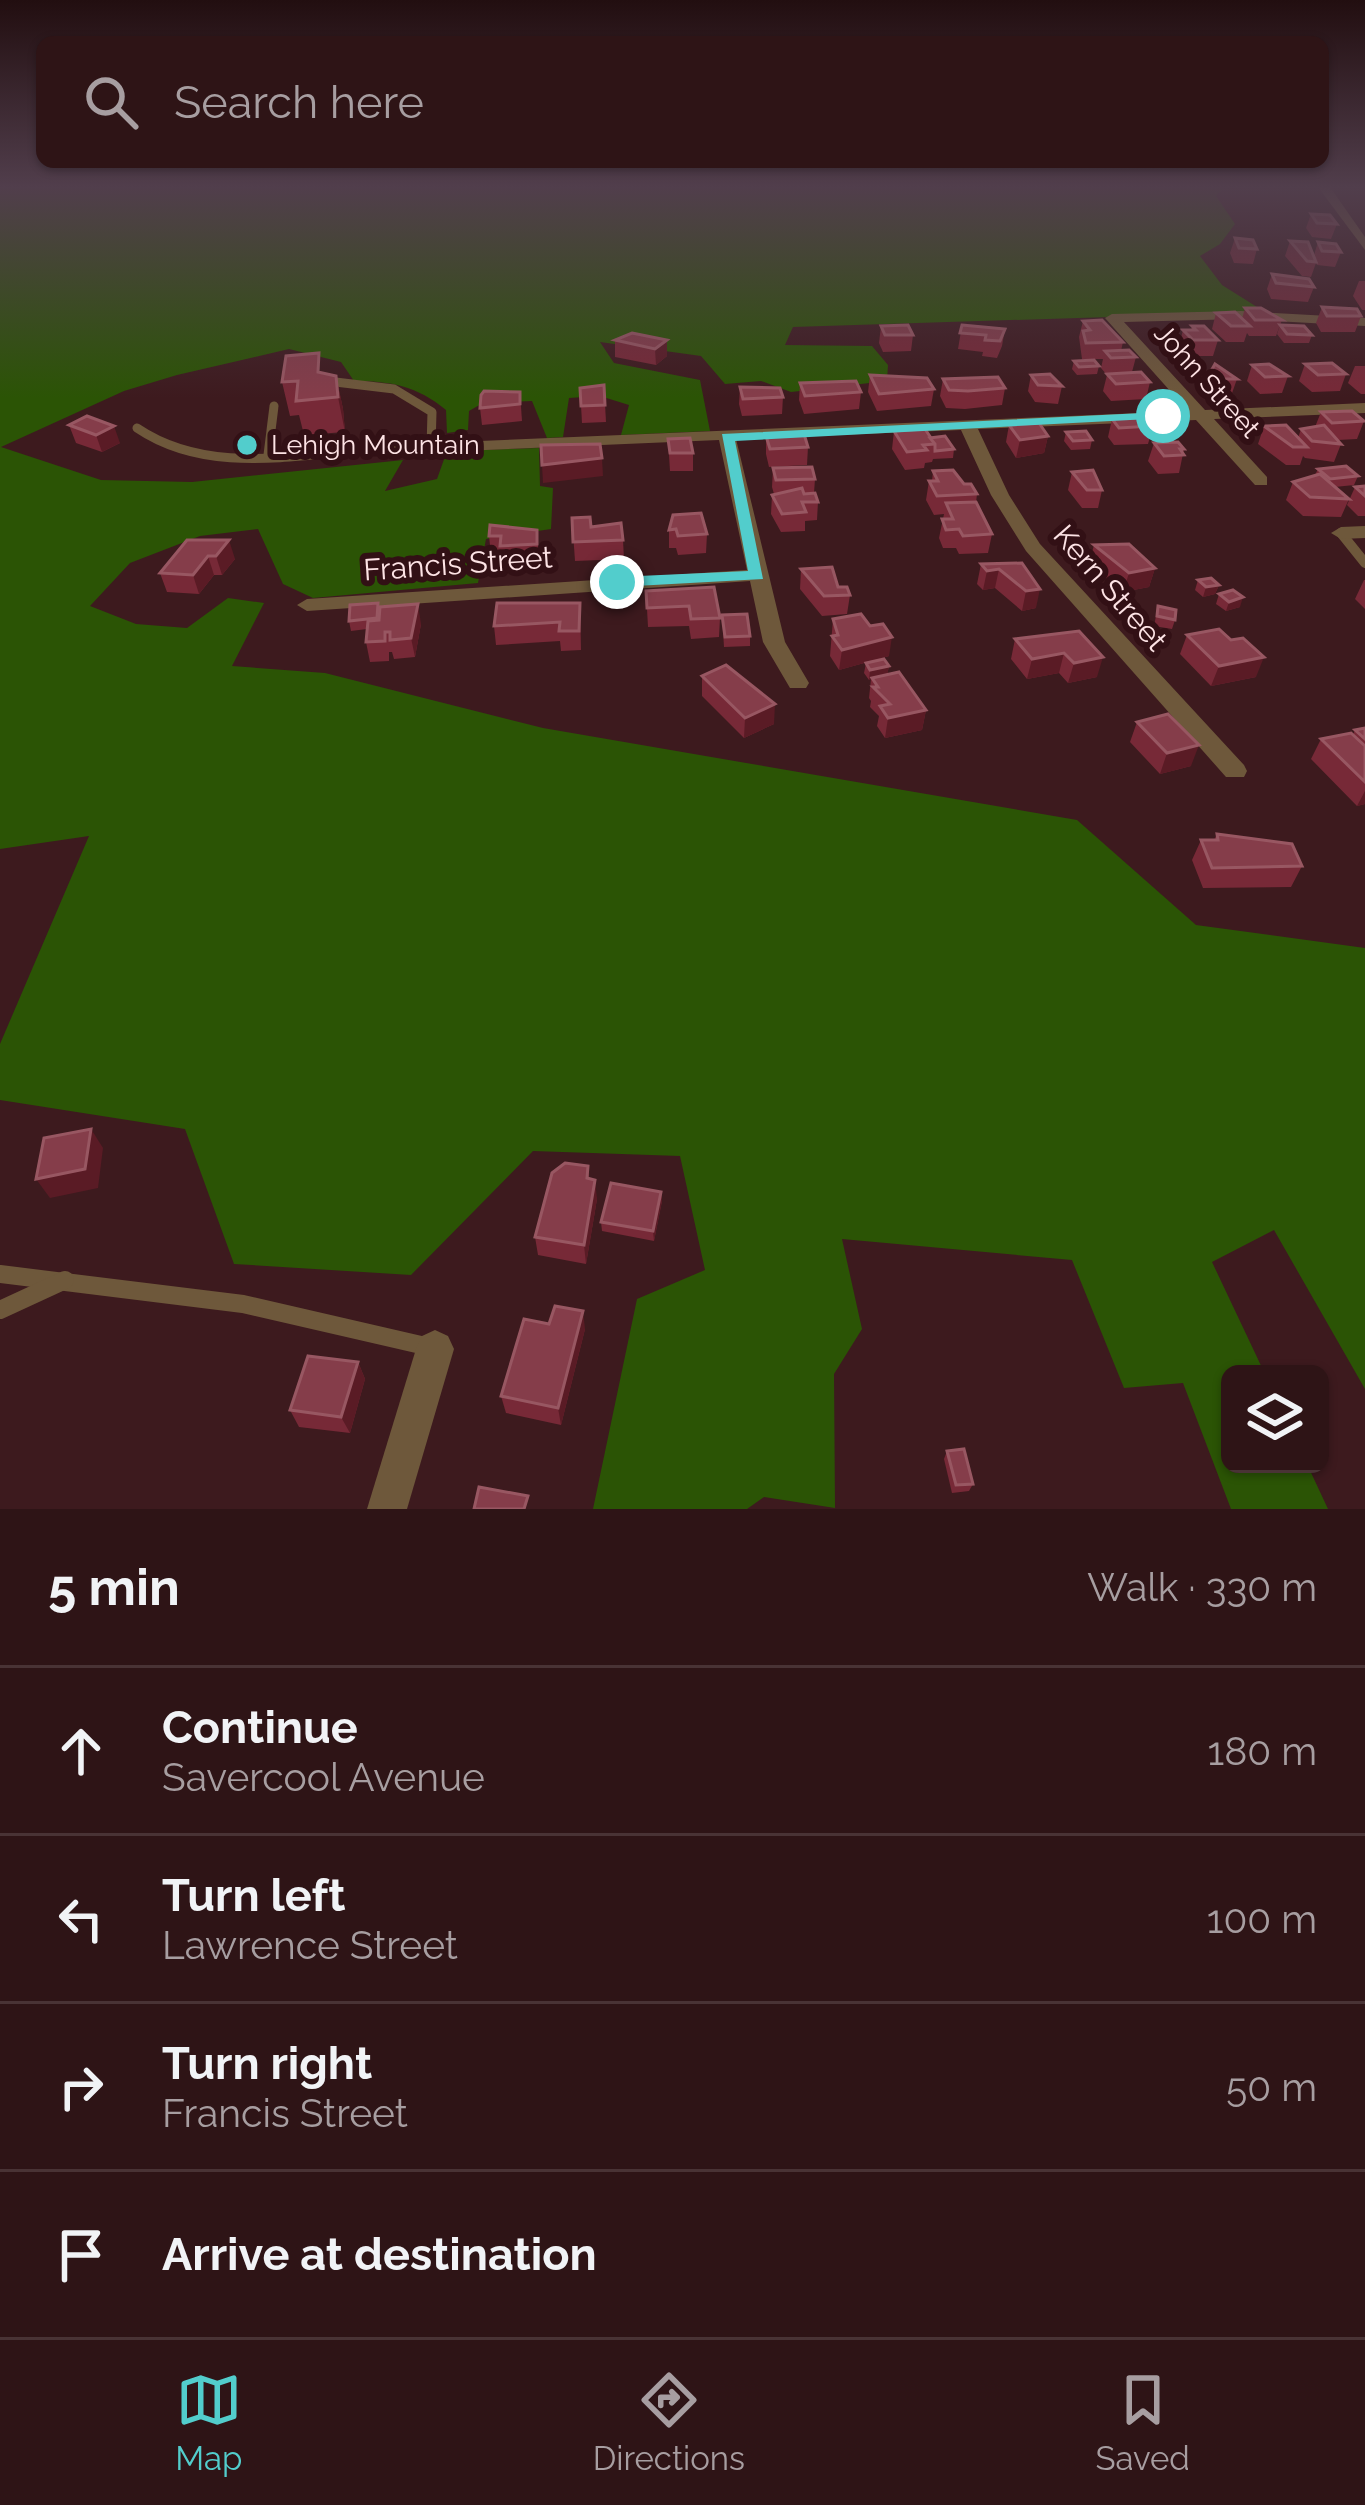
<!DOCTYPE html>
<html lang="en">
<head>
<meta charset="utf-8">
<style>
	:root { --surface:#2e1416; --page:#361d1f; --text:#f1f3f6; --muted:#a79ea1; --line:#493335; --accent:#52cdcc }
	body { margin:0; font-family:Raleway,sans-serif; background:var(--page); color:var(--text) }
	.controls { position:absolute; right:36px; bottom:36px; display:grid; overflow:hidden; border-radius:18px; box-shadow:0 3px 9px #0004 }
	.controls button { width:108px; height:108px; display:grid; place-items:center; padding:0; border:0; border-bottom:3px solid var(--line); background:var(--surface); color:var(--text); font:60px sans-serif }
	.stop { position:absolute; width:36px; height:36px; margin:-27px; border:9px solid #52cdcc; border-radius:50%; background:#fff }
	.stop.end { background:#52cdcc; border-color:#fff; box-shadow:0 3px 12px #0008 }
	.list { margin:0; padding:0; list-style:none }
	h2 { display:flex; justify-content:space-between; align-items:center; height:156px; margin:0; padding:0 48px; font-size:51px }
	h2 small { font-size:39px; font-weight:400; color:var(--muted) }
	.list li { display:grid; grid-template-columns:78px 1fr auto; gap:36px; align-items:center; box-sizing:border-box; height:168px; padding:0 48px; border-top:3px solid var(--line) }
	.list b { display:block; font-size:45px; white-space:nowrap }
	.list p { margin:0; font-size:39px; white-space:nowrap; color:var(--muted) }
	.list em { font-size:39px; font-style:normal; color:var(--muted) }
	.icon { flex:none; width:66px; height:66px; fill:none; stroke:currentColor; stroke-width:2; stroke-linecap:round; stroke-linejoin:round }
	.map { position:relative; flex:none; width:1365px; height:1509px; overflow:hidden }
	.search { position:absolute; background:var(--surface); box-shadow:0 3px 9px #0004; left:36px; right:36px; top:36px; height:132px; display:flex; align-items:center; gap:30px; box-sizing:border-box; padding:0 42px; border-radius:18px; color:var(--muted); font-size:45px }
	.sheet { height:828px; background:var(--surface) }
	nav { display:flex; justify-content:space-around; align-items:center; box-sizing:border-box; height:168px; border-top:3px solid var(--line); background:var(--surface); font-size:33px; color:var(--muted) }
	nav a { display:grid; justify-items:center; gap:6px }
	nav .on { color:var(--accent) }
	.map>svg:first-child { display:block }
</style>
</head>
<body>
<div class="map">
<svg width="1365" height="1509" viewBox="0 0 1365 1509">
	<rect width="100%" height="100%" fill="#3d1a1e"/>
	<!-- green -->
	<path fill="#2b5405" d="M0,187H1224L1216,196L1235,224L1220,244L1200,256L1222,285L1265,312L793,327L785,345L872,346L888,365L887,381L791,392L761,381L725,384L701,356L600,342L614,363L700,380L710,431L621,435L629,405L600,396L569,398L563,437L547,438L532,401L483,403L469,411L468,430L447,433L446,410C417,386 391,381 354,381L341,362L289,349L177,375L124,391L1,447L101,480L192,482L403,460L385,491L437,479L447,451L539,448L540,486L553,488L551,529L486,539L478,583L313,598L283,584L258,529L200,536L130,563L90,606L136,624L187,628L228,598L264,603L232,666L325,673L543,728L1077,820L1196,925L1365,948V1389L1274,1230L1212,1262L1265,1374H1230V1464H1307L1328,1509H1231L1183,1383L1124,1388L1072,1260L842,1239L862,1329L834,1374L835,1508L764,1497L747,1509H593L637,1299L705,1270L680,1156L533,1151L411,1275L234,1264L185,1129L0,1100V1044L89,836L0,849Z"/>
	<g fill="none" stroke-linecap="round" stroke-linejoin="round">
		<!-- service-far2 -->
		<g stroke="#6e583b" stroke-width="9">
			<polyline points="327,381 394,389 432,412 431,448"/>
			<path d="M137,428C205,474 289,456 366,450"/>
			<polyline points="268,455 274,406"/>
		</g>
		<!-- service-far1 -->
		<polyline stroke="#6e583b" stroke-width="10" points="1341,533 1365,563"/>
		<!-- service -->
		<g stroke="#6e583b" stroke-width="18">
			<polyline points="0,1274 243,1304 434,1348"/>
			<polyline points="0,1310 65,1280"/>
		</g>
		<!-- minor -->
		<g fill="#6e583b" fill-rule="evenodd">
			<polygon points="1318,187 1330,187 1365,237 1365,250"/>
			<polygon points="1241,311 1365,318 1365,326 1241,319 1124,322 1205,410 1365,403 1365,413 1214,419 1267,477 1267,485 1255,485 1196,420 978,429 1009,495 1040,544 1244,765 1247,771 1244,777 1226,777 1026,551 991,495 961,430 736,439 785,642 809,683 806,688 790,688 763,642 750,581 307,611 297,605 307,599 747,570 719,440 366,455 360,454 360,446 1188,411 1105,318 1112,314"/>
			<polygon points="1365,526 1365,538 1341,539 1331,533 1341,527"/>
			<polygon points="435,1330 448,1336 454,1349 407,1509 367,1509 416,1349 422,1336"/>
		</g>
	</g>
	<!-- wall -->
	<g fill="#772937">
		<polygon points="1311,214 1337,224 1331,239 1312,237 1306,228"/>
		<polygon points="1235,238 1257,249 1253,264 1234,263 1230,253"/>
		<polygon points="1290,241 1314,255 1318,242 1341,252 1335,267 1317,265 1316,263 1311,277 1302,276 1285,256"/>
		<polygon points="1272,274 1314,287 1308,302 1271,299 1267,289"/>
		<polygon points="1359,281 1365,281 1365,310 1362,310 1353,296"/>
		<polygon points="1322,307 1361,316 1355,332 1321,332 1316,323"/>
		<polygon points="1245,308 1282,320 1276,336 1249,336 1247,333 1244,342 1226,342 1212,329 1216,313 1242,319"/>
		<polygon points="1083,321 1123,342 1121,351 1136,357 1132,372 1150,382 1146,399 1111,401 1103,391 1107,375 1101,368 1103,359 1082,359 1079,337"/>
		<polygon points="962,325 1005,329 1002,346 997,358 982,356 983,352 958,349"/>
		<polygon points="1280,325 1312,335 1309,343 1284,343 1277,334"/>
		<polygon points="881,326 913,335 911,351 883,352 879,343"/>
		<polygon points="1192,326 1218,340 1213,356 1188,356 1179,346 1183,330 1191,330"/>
		<polygon points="615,340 667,340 667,356 656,365 615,357"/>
		<polygon points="1074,361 1099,366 1097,374 1077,375 1072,369"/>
		<polygon points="1305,364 1346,374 1340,391 1312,392 1299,381"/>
		<polygon points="1252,365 1288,376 1282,393 1260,394 1247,381"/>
		<polygon points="1355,366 1365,366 1365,394 1361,394 1348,383"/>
		<polygon points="1211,371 1237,379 1231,396 1213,396 1206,388"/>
		<polygon points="870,375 934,389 931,406 877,411 868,392"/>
		<polygon points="1031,375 1062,386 1058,404 1035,402 1028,391"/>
		<polygon points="336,376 343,409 345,432 304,435 299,415 290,416 282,382"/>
		<polygon points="943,379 1005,388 1002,405 965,409 946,408 940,396"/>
		<polygon points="800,383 861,392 859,409 804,414 799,400"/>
		<polygon points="604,385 606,422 582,423 580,388"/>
		<polygon points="740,387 783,397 782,414 742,416 739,404"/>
		<polygon points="520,392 522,421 482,425 480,408"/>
		<polygon points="1321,412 1364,421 1357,439 1338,440 1341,444 1334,462 1305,458 1303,456 1300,465 1286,465 1258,444 1264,426 1298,438 1301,429 1315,427"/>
		<polygon points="1112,419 1153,426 1148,444 1114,445 1108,437"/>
		<polygon points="69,425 120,443 102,452 76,443"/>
		<polygon points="1009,425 1048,436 1044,453 1016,458 1006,442"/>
		<polygon points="894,431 930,438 954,449 953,458 933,459 932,462 925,463 924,468 905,470 892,449"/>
		<polygon points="1066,432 1092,440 1090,449 1071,450 1064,441"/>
		<polygon points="766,436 808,447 807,465 769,467 766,454"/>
		<polygon points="668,439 693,453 693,471 670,471"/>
		<polygon points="1154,443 1184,449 1179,473 1158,474 1148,461"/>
		<polygon points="773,468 815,479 814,493 818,502 817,520 805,521 805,531 781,532 771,514 772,495 774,494 772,487"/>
		<polygon points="1318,469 1358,476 1354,485 1335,487 1349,499 1341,517 1303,516 1286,500 1293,482 1315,475"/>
		<polygon points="933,471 964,484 977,494 976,503 992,534 988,553 959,554 956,548 943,548 939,538 944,514 934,515 926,500 929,481 932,481"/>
		<polygon points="1072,472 1102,490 1098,508 1082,508 1068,490"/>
		<polygon points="1365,486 1365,516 1358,516 1347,505 1355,487"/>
		<polygon points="673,515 707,534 706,553 678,555 676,548 669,548 669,530"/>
		<polygon points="572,518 623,540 624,559 575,561"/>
		<polygon points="537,530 539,563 503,565 501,555 491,555 489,536"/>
		<polygon points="187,540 235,559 222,575 214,575 199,594 167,592 160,573"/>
		<polygon points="1094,545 1155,568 1149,587 1123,592 1089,564"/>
		<polygon points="1022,563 1036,608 1022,611 995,588 983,590 977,584 981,564"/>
		<polygon points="801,569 838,587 850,595 847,614 822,616 800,589"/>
		<polygon points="1198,580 1219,585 1215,594 1203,597 1195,590"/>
		<polygon points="1364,580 1365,580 1365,609 1355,599"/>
		<polygon points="646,591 720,618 719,637 691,639 689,626 648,627"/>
		<polygon points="1219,594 1240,607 1226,611 1216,604"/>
		<polygon points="378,603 380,611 421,624 415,657 394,659 392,652 389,652 389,661 370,662 366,642 367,629 351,631 349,621"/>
		<polygon points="580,603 581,650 561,651 560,641 496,645 494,626"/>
		<polygon points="1158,606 1175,620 1172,629 1154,626"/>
		<polygon points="722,615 750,636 750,646 724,647"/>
		<polygon points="833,619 889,656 839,670 830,656"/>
		<polygon points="1079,631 1097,677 1068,683 1059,673 1027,679 1011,659 1015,639"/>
		<polygon points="1187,635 1256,677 1211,686 1180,654"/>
		<polygon points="866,663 889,666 887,675 926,710 922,730 885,738 877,726 879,716 870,707 871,701 869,698 871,679 869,680 864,673"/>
		<polygon points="702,676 774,724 744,738 702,696"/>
		<polygon points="1137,722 1191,766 1160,774 1130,742"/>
		<polygon points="1365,728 1365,804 1357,806 1311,759 1321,739 1353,735 1355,730"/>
		<polygon points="1217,834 1302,866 1291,887 1203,888 1192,860 1201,840 1214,840"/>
		<polygon points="588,1166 589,1179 597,1199 586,1264 538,1255 535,1237"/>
		<polygon points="661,1192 662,1201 654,1241 602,1231 601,1222"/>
		<polygon points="549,1324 585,1329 561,1425 506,1413 501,1396"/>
		<polygon points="358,1362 365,1379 350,1433 299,1427 290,1410"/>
		<polygon points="947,1451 973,1484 969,1491 952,1493 944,1459"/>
	</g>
	<!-- shaded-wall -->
	<g fill="#5a1b25">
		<polygon points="667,340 667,356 656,365 655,349"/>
		<polygon points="336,376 343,409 345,432 338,397"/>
		<polygon points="114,426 120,443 102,452 96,435"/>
		<polygon points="1048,436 1044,453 1016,458 1020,440"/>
		<polygon points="602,458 603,476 543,483 542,465"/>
		<polygon points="229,540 235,559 222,575 216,556"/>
		<polygon points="208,556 214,575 199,594 193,575"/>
		<polygon points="1155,568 1149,587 1123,592 1129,573"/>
		<polygon points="999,569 995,588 983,590 987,571"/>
		<polygon points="1219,585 1215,594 1203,597 1206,587"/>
		<polygon points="1040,589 1036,608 1022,611 1026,591"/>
		<polygon points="1243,597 1240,607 1226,611 1229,602"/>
		<polygon points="418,604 421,624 415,657 411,638"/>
		<polygon points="892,637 889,656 839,670 842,650"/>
		<polygon points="1064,653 1059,673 1027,679 1032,659"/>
		<polygon points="1103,657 1097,677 1068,683 1074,663"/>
		<polygon points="1264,657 1256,677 1211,686 1219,666"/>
		<polygon points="889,666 887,676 869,680 870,670"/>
		<polygon points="775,704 774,724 744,738 745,718"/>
		<polygon points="926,710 922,730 885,738 888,718"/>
		<polygon points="1199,745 1191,766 1160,774 1167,753"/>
		<polygon points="1365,791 1365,804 1357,806"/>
		<polygon points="91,1129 103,1148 98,1188 50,1198 36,1179"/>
		<polygon points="595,1180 597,1199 586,1264 584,1245"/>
		<polygon points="661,1192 662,1201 654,1241 653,1231"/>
		<polygon points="583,1311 585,1329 561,1425 558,1408"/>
		<polygon points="358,1362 365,1379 350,1433 341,1417"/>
	</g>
	<!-- building -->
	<g fill="#853d4a" stroke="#985762" stroke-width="3">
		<polygon points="1311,214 1330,215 1337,224 1317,223"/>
		<polygon points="1235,238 1253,240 1257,249 1239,248"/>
		<polygon points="1290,241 1308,242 1316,262 1307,261"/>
		<polygon points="1318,242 1336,244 1341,252 1322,251"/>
		<polygon points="1272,274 1309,279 1314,287 1276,283"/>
		<polygon points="1322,307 1357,309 1361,316 1327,316"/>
		<polygon points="1245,308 1261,308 1282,320 1255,320"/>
		<polygon points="1235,312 1250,326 1231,326 1216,313"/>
		<polygon points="1102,320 1123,342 1086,343 1083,331 1090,330 1083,321"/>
		<polygon points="908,325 913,335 885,335 881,326"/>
		<polygon points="962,325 1005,329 1000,341 985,340 986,335 960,333"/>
		<polygon points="1280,325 1304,326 1312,335 1287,334"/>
		<polygon points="1192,326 1204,326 1218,340 1193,340 1183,330 1196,330"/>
		<polygon points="632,333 667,340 655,349 615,340"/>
		<polygon points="1129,350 1136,357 1111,358 1105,351"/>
		<polygon points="319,353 318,372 336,376 338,397 296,401 298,381 282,382 286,356"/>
		<polygon points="1094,360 1099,366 1079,367 1074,361"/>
		<polygon points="1332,363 1346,374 1318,375 1305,364"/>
		<polygon points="1215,364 1237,379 1218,379 1211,371"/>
		<polygon points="1269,364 1288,376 1265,377 1252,365"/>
		<polygon points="1141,372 1150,382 1116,384 1107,374"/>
		<polygon points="1050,374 1062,386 1038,385 1031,375"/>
		<polygon points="870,375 927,378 934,389 879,394"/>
		<polygon points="998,377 1005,388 968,391 949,390 943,379"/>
		<polygon points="856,381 861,392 805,396 800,383"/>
		<polygon points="604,385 605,405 581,406 580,388"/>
		<polygon points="740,387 780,388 783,397 743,399"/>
		<polygon points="484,391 520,392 520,404 480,408 481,395"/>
		<polygon points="1352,411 1364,421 1332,423 1321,412"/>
		<polygon points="87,416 114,426 96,435 69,425"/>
		<polygon points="1146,418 1153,426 1119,428 1112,419"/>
		<polygon points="1039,423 1048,436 1020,440 1009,425"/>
		<polygon points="1286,425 1307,447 1293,447 1264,426"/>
		<polygon points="1324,425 1341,444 1312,441 1301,429"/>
		<polygon points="925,429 935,444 923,445 927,450 907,452 894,431"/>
		<polygon points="1086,431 1092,440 1073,441 1066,432"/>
		<polygon points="804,434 808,447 770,449 766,436"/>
		<polygon points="945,436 954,449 935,451 935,444 930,438"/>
		<polygon points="690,438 693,453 670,453 668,439"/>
		<polygon points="1178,442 1184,449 1180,449 1184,455 1164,456 1154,443"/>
		<polygon points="600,444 602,458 542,465 541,445"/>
		<polygon points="1346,466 1358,476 1330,479 1318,469"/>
		<polygon points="812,467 815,479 776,480 773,468"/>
		<polygon points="953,470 964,484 971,484 977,494 937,496 929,481 938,481 933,471"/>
		<polygon points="1093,470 1102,490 1087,490 1072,472"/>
		<polygon points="1320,474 1349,499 1310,497 1293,482"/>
		<polygon points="1365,486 1365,496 1355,487"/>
		<polygon points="802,488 804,494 815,493 818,502 802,502 806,512 782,514 772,495"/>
		<polygon points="976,502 992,534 963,536 959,529 946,530 942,519 953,519 946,503"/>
		<polygon points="701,513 707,534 678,536 676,529 669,530 673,515"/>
		<polygon points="590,517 591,527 621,523 623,540 573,542 572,518"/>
		<polygon points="490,525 537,530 537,544 500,546 501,536 489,536"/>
		<polygon points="187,540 229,540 216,556 208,556 193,575 160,573"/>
		<polygon points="1129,544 1155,568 1129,573 1094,545"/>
		<polygon points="1022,563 1040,589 1026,591 999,569 987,571 981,564"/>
		<polygon points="832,567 838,587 847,587 850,595 824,596 801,569"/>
		<polygon points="1211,578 1219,585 1206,587 1198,580"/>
		<polygon points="714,587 720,618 691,619 689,606 647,608 646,591"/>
		<polygon points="1233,590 1243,597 1229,602 1219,594"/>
		<polygon points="378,603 377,618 349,621 350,605"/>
		<polygon points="497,603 580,603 579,631 559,631 560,622 494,626"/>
		<polygon points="418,604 411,638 390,640 390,632 385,632 385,641 366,642 368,621 379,620 380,607"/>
		<polygon points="1158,606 1176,610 1175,620 1157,616"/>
		<polygon points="747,614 750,636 725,637 722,615"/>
		<polygon points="861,614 870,626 883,624 892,637 842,650 832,636 838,635 833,619"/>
		<polygon points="1219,629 1231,640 1243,638 1264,657 1219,666 1187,635"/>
		<polygon points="1079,631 1103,657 1074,663 1064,653 1032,659 1015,639"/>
		<polygon points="884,659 889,666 870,670 866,663"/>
		<polygon points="726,665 775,704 745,718 702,676"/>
		<polygon points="899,672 926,710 888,718 880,706 890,704 873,687 878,687 872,678"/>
		<polygon points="1168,714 1199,745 1167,753 1137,722"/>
		<polygon points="1365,728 1365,739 1355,730"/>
		<polygon points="1351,733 1365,746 1365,782 1321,739"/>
		<polygon points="1217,834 1292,844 1302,866 1212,868 1201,840 1218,840"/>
		<polygon points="91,1129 85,1169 36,1179 44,1138"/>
		<polygon points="565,1163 588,1166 587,1178 595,1180 584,1245 535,1237 552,1173"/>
		<polygon points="611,1183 661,1192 653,1231 601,1222"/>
		<polygon points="555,1306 583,1311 558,1408 501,1396 524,1319 549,1324"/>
		<polygon points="308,1356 358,1362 341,1417 290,1410"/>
		<polygon points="964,1449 973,1484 956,1485 947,1451"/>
		<polygon points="479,1487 528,1496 524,1509 474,1509"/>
	</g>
	<!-- sky -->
	<linearGradient id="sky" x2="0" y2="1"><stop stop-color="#220e10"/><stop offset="0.47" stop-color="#513e4c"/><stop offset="1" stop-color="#513e4c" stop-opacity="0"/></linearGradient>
	<rect width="1365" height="398" fill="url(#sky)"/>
	<!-- route -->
	<polygon fill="#52cdcc" points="1163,412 1168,418 735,441 763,579 617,587 609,582 617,577 748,571 722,434"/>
	<!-- markers -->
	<circle fill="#52cdcc" stroke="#321015" stroke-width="4.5" cx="247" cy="445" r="12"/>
	<g text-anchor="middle" stroke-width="12" stroke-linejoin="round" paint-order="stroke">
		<!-- far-street labels -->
		<g font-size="27" fill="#fde3e5" stroke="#321015">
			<text transform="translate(1207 381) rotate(48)" y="9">John Street</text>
		</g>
		<!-- far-poi labels -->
		<g font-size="27" fill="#fde3e5" stroke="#321015" text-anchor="start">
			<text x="271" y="454">Lehigh Mountain</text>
		</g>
		<!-- street labels -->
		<g font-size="30" fill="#fde3e5" stroke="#321015">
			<text transform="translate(458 564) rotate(-4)" y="10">Francis Street</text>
			<text transform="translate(1110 588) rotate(49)" y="10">Kern Street</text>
		</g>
	</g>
</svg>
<div class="controls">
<button><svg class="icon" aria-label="layers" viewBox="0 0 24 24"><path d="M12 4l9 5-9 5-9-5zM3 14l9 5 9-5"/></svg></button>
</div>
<div class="stop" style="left:1163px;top:416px"></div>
<div class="stop end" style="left:617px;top:582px"></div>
<div class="search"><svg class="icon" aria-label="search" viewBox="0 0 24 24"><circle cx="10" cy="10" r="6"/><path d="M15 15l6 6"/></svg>Search here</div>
</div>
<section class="sheet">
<h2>5 min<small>Walk · 330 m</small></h2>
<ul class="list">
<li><svg class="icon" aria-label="ahead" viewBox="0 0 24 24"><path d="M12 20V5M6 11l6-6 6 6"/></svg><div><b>Continue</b><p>Savercool Avenue</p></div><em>180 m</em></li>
<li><svg class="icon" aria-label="left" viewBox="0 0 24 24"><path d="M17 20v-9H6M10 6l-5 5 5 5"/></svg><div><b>Turn left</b><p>Lawrence Street</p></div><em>100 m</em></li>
<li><svg class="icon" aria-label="right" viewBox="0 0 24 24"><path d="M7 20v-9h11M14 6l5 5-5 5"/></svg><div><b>Turn right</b><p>Francis Street</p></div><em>50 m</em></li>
<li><svg class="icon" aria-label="arrive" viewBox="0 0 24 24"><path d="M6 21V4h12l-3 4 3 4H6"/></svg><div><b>Arrive at destination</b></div></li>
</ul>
</section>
<nav>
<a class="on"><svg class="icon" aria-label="map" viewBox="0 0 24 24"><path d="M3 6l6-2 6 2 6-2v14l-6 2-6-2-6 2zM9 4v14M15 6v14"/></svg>Map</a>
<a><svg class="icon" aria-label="directions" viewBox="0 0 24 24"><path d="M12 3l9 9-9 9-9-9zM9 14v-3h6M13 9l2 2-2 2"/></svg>Directions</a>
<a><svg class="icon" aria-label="saved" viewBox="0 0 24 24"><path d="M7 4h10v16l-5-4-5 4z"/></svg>Saved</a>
</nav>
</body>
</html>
